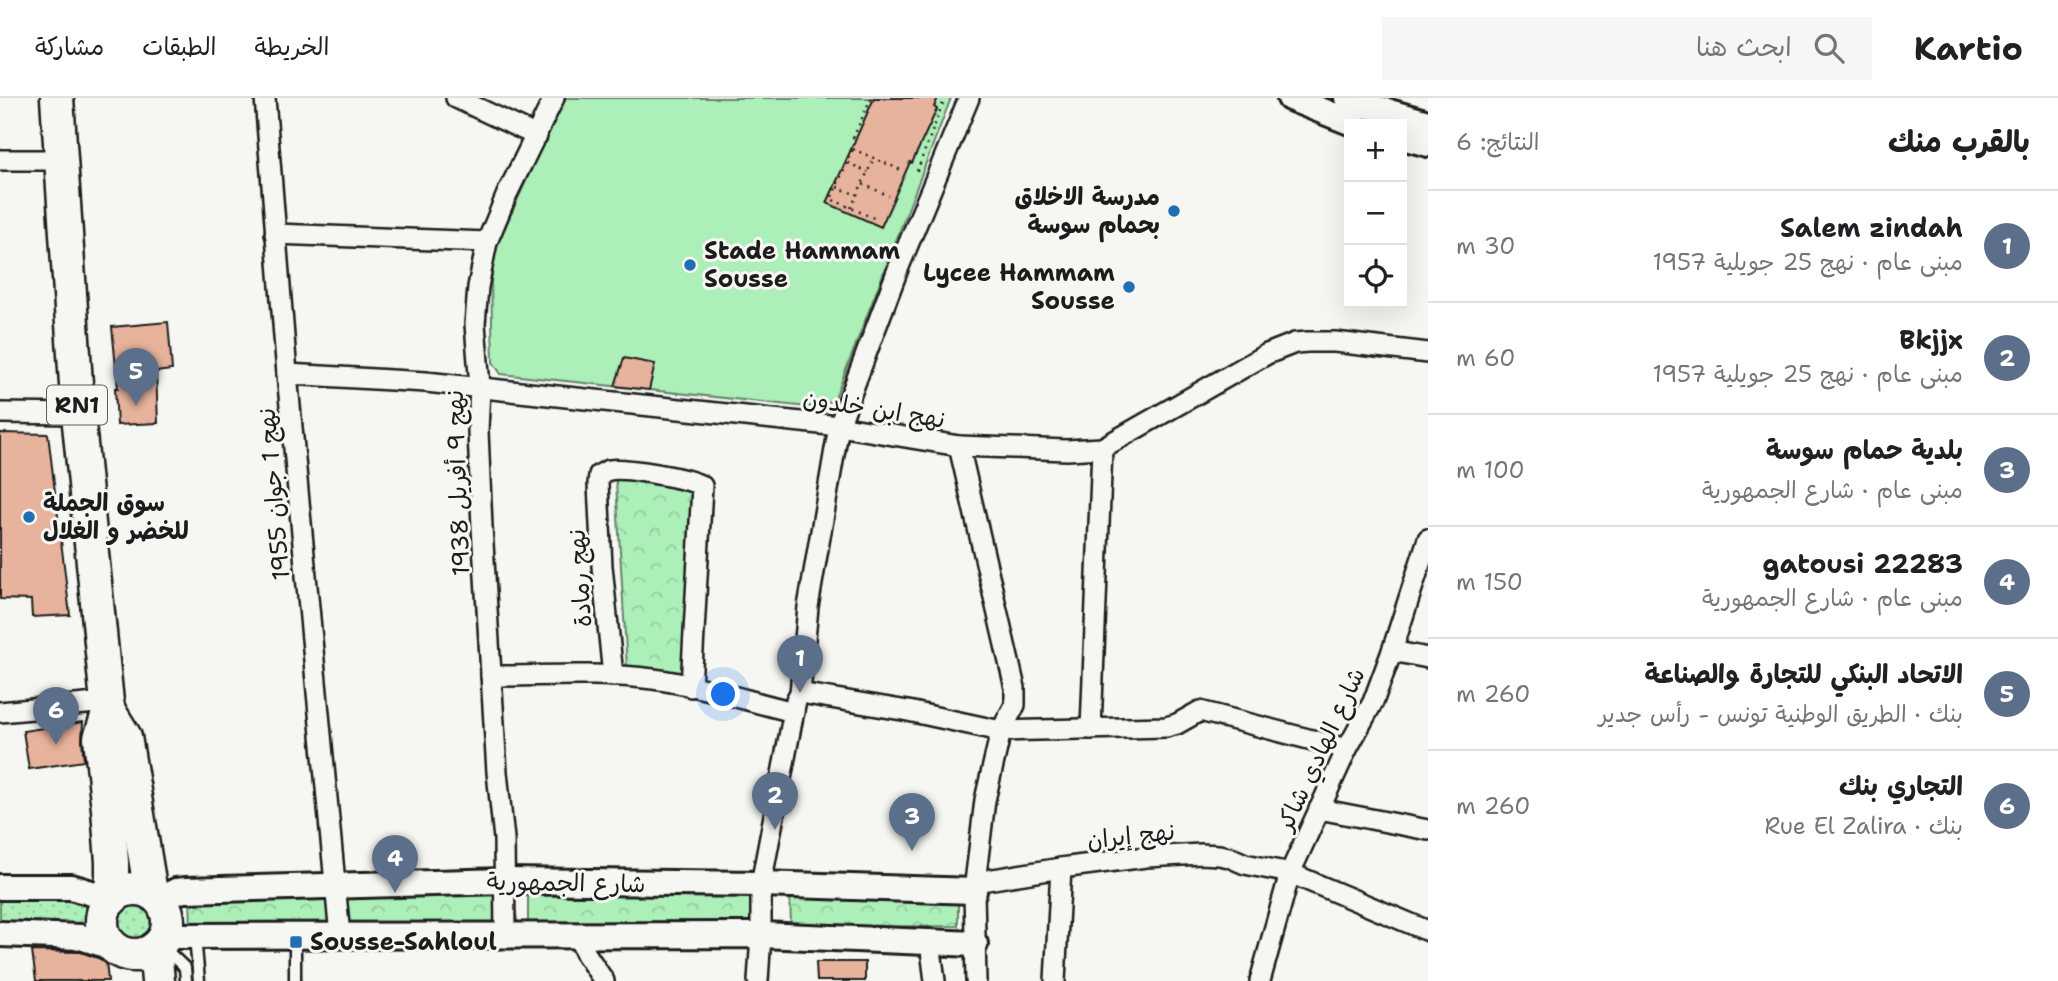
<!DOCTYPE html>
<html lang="ar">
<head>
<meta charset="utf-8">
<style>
	:root { --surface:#fff; --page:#f6f6f6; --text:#202124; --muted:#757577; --line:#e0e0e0; --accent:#db2777 }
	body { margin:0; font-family:"Shantell Sans","Playpen Sans Arabic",sans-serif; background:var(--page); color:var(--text); direction:rtl }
	.controls { position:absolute; right:21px; top:21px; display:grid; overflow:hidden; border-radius:0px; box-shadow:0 7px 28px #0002 }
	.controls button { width:63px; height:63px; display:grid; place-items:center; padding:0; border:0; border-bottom:2px solid var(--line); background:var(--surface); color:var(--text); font:35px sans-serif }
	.you { position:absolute; left:724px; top:597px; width:24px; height:24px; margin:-18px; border:5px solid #fff; border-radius:50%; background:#1a73e8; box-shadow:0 0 0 10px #1a73e833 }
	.badge { display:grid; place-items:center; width:46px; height:46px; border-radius:50%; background:var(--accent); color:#fff; font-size:23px; font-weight:700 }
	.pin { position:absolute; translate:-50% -58px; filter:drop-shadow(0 2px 4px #0008) }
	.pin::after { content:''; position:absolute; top:37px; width:24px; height:21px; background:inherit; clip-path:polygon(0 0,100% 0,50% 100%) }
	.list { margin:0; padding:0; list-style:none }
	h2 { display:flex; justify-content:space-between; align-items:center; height:91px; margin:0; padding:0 28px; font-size:30px }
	h2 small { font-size:23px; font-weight:400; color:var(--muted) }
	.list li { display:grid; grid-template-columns:46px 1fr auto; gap:21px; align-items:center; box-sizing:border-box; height:112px; padding:0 28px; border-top:2px solid var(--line) }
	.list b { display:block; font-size:26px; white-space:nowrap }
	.list p { margin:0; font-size:23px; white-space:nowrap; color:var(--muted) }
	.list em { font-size:23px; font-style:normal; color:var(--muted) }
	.icon { flex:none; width:38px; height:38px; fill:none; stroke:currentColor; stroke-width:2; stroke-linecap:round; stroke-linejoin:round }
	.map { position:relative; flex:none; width:1428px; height:883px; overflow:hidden; direction:ltr }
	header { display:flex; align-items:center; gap:42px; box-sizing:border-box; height:98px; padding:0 35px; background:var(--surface); border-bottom:2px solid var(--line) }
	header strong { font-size:33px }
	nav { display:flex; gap:38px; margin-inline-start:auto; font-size:24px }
	.search { width:490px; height:63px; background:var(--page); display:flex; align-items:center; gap:18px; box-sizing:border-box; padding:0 24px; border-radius:0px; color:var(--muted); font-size:26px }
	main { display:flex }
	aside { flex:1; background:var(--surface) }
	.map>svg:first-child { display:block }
</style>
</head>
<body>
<header>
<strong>Kartio</strong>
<div class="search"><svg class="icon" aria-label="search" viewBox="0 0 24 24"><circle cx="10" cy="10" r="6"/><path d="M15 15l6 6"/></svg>ابحث هنا</div>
<nav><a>الخريطة</a><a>الطبقات</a><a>مشاركة</a></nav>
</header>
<main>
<aside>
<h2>بالقرب منك<small>النتائج: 6</small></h2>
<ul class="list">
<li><span class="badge" style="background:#5c6f8a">1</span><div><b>Salem zindah</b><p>مبنى عام · نهج 25 جويلية 1957</p></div><em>30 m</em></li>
<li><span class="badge" style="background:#5c6f8a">2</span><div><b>Bkjjx</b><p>مبنى عام · نهج 25 جويلية 1957</p></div><em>60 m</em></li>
<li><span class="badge" style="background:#5c6f8a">3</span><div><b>بلدية حمام سوسة</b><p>مبنى عام · شارع الجمهورية</p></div><em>100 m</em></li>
<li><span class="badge" style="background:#5c6f8a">4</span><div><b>gatousi 22283</b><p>مبنى عام · شارع الجمهورية</p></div><em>150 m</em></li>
<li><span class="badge" style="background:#5c6f8a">5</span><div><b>الاتحاد البنكي للتجارة والصناعة</b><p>بنك · الطريق الوطنية تونس - رأس جدير</p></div><em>260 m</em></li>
<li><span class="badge" style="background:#5c6f8a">6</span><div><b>التجاري بنك</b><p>بنك · Rue El Zalira</p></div><em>260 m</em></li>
</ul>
</aside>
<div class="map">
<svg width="1428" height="883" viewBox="0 0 1428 883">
	<defs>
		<pattern id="grass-dots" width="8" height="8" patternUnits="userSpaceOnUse" patternTransform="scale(1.75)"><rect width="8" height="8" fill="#adefb9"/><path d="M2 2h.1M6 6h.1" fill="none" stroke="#94cc9e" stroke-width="1.8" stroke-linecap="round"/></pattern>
		<pattern id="forest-crowns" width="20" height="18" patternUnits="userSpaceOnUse" patternTransform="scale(1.75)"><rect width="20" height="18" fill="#adefb9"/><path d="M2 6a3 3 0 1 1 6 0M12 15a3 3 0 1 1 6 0" fill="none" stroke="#94cc9e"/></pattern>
	</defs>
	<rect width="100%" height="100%" fill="#f6f6f2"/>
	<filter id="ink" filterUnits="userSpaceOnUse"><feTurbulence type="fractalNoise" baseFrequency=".0143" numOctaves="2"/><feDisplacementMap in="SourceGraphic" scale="14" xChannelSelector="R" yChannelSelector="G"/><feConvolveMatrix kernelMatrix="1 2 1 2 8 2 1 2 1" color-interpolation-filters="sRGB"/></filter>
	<g filter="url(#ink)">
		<!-- grass -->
		<g fill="url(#grass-dots)" stroke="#64866a" stroke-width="2">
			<polygon points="63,795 86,795 88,831 66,829 63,825 0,825 0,803 54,803"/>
			<circle cx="136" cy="824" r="20"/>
		</g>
		<!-- forest -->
		<g fill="url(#forest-crowns)" stroke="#64866a" stroke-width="2">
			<polygon points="615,368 696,379 685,583 627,570"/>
			<polygon points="511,787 521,845 346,845 344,796"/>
			<polygon points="790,794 958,794 958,828 791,829"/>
			<polygon points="330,795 330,830 191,832 190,798"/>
			<polygon points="756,796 754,831 528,832 528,798"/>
		</g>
		<!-- garden -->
		<polygon fill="#adefb9" stroke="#64866a" stroke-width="2" points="563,0 951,0 834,303 808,309 501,276 493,264 491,183 496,150"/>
		<!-- building -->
		<g fill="#e8b39c" stroke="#1c1c1c" stroke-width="2">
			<polygon points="874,0 938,0 934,9 937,11 912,65 910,64 881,129 827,105"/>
			<polygon points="168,224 172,272 156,274 158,325 117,327 115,290 118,290 112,229"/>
			<polygon points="624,260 655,266 649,292 615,288"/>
			<polygon points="0,335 48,336 70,517 32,519 31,502 0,501"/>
			<polygon points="83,624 82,642 84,663 29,671 23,633"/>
			<polygon points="32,853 81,854 106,863 108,883 36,883"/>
			<polygon points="816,864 865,864 865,883 817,883"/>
		</g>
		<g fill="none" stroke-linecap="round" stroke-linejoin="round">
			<!-- service casing -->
			<g stroke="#1c1c1c" stroke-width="15">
				<g id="service">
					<polyline points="195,838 199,883"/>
					<polyline points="162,848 185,870 186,883"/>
					<polyline points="295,883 295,838"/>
				</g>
			</g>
			<!-- minor casing -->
			<g stroke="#1c1c1c" stroke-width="24">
				<g id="minor">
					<polyline points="265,0 287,276 340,838"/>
					<polyline points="456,0 537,38"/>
					<polyline points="0,62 59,62"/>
					<polyline points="275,136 487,144"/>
					<polyline points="287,276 426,284 839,328 959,348 1067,352 1102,350 1267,256 1295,245 1308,244 1335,244 1428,255"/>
					<polyline points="0,315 78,316"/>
					<polyline points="959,348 1015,590 1015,607 1001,633 985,702 974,793 976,883"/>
					<polyline points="1392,553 1428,560"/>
					<path d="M491,578C545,578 599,574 653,581C700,587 747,603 794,614"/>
					<path d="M613,578L602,468L598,386L599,377C602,376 605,373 609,372C624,369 689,380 702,388L691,589"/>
					<polyline points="800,595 908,613 1001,633 1166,629 1177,626 1200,613 1347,651"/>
					<polyline points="0,614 107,604"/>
					<polyline points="1091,631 1102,350"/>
					<polyline points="1319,711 1428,732"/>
					<polyline points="975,784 1061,770 1146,759 1201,756 1219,757 1229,759 1245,766 1290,775 1428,833"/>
					<polyline points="577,837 586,856 604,883"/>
					<polyline points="505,838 504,741 497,674 482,429 478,333 480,289 475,226 478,189 487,144 507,96 554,0"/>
					<polyline points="930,844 935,883"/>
					<polyline points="758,883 761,837 761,786 796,602 800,595 808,509 839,328 898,171 969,0"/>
					<polyline points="1055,883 1061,770"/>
					<polyline points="1260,883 1290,775 1347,651 1373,604 1392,553 1428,441"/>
				</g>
			</g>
			<!-- tertiary casing -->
			<g stroke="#1c1c1c" stroke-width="30">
				<g id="tertiary">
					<polyline points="1290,0 1355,26"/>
					<polyline points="1347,0 1368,8 1428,25"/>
					<polyline points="1402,39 1428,46"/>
					<polyline points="0,789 71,789 112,801"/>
					<polyline points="159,801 176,793 186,792 505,783 761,786 974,793"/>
					<polyline points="0,836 81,839 115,850"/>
					<polyline points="165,838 761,837 975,846"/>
				</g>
			</g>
			<!-- primary casing -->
			<g stroke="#1c1c1c" stroke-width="37">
				<g id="primary">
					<polyline points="57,0 78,316 107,604 109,613 125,639 151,795"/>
					<polyline points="109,613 100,640 108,711 112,764 112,801"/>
					<circle cx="135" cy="824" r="33"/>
					<polyline points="155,850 158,883"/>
				</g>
			</g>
			<!-- path -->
			<g stroke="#1c1c1c" stroke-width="2.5" stroke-dasharray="2 5" stroke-linecap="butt">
				<polyline points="871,0 853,40 853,51 831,101 878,122"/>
				<polyline points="853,51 901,72"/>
				<polyline points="848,65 868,74"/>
				<polyline points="917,73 943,5"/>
				<polyline points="863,86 889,98"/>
				<polyline points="837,89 857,97"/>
				<polyline points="851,110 874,60"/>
			</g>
			<!-- service -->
			<use href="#service" stroke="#f6f6f2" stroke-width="10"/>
			<!-- minor -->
			<use href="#minor" stroke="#f6f6f2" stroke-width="19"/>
			<!-- tertiary -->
			<use href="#tertiary" stroke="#f6f6f2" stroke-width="24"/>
			<!-- primary -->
			<use href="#primary" stroke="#f6f6f2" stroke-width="32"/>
		</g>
	</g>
	<!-- markers -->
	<g fill="#1f6fb2" stroke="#f6f6f2" stroke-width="2.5">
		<circle cx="1174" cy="113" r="7"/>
		<circle cx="690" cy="167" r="7"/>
		<circle cx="1129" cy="189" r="7"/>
		<circle cx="29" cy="419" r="7"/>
		<rect x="289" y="837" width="14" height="14" rx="3.5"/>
	</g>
	<g text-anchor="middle" stroke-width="6" stroke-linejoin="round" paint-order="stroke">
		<!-- shield labels -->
		<rect fill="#f6f6f2" stroke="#5d5d5c" stroke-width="2" x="47" y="287.5" width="60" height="39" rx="5"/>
		<g font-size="23" font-weight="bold" fill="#1c1c1c">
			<text x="77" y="315">RN1</text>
		</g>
		<!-- poi labels -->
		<g font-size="24" font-weight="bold" fill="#1c1c1c" stroke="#f6f6f2" text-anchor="start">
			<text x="1160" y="107" text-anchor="end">مدرسة الاخلاق<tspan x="1160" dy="28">بحمام سوسة</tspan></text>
			<text x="704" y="161">Stade Hammam<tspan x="704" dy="28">Sousse</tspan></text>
			<text x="1115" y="183" text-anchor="end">Lycee Hammam<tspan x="1115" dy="28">Sousse</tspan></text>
			<text x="43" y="413">سوق الجملة<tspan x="43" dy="28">للخضر و الغلال</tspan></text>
			<text x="310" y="852">Sousse-Sahloul</text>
		</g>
		<!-- street labels -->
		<g font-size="24" fill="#1c1c1c" stroke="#f6f6f2">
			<text transform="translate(874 311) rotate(9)" y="8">نهج ابن خلدون</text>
			<text transform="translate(458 385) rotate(-92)" y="8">نهج 9 أفريل 1938</text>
			<text transform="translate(274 396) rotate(-95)" y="8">نهج 1 جوان 1955</text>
			<text transform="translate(580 480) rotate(-94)" y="8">نهج رمادة</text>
			<text transform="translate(1321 651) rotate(-65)" y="8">شارع الهادي شاكر</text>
			<text transform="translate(1131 738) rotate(-6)" y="8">نهج إيران</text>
			<text transform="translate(566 785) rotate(1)" y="8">شارع الجمهورية</text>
		</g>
	</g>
</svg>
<div class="controls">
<button>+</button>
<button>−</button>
<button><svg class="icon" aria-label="locate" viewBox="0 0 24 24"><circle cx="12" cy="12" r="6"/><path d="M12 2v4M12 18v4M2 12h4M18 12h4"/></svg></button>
</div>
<div class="you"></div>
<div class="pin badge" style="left:800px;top:595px;background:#5c6f8a">1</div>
<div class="pin badge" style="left:775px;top:732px;background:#5c6f8a">2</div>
<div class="pin badge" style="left:912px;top:753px;background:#5c6f8a">3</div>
<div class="pin badge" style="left:395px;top:795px;background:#5c6f8a">4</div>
<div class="pin badge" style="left:136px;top:308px;background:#5c6f8a">5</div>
<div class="pin badge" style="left:56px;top:647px;background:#5c6f8a">6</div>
</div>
</main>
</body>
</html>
